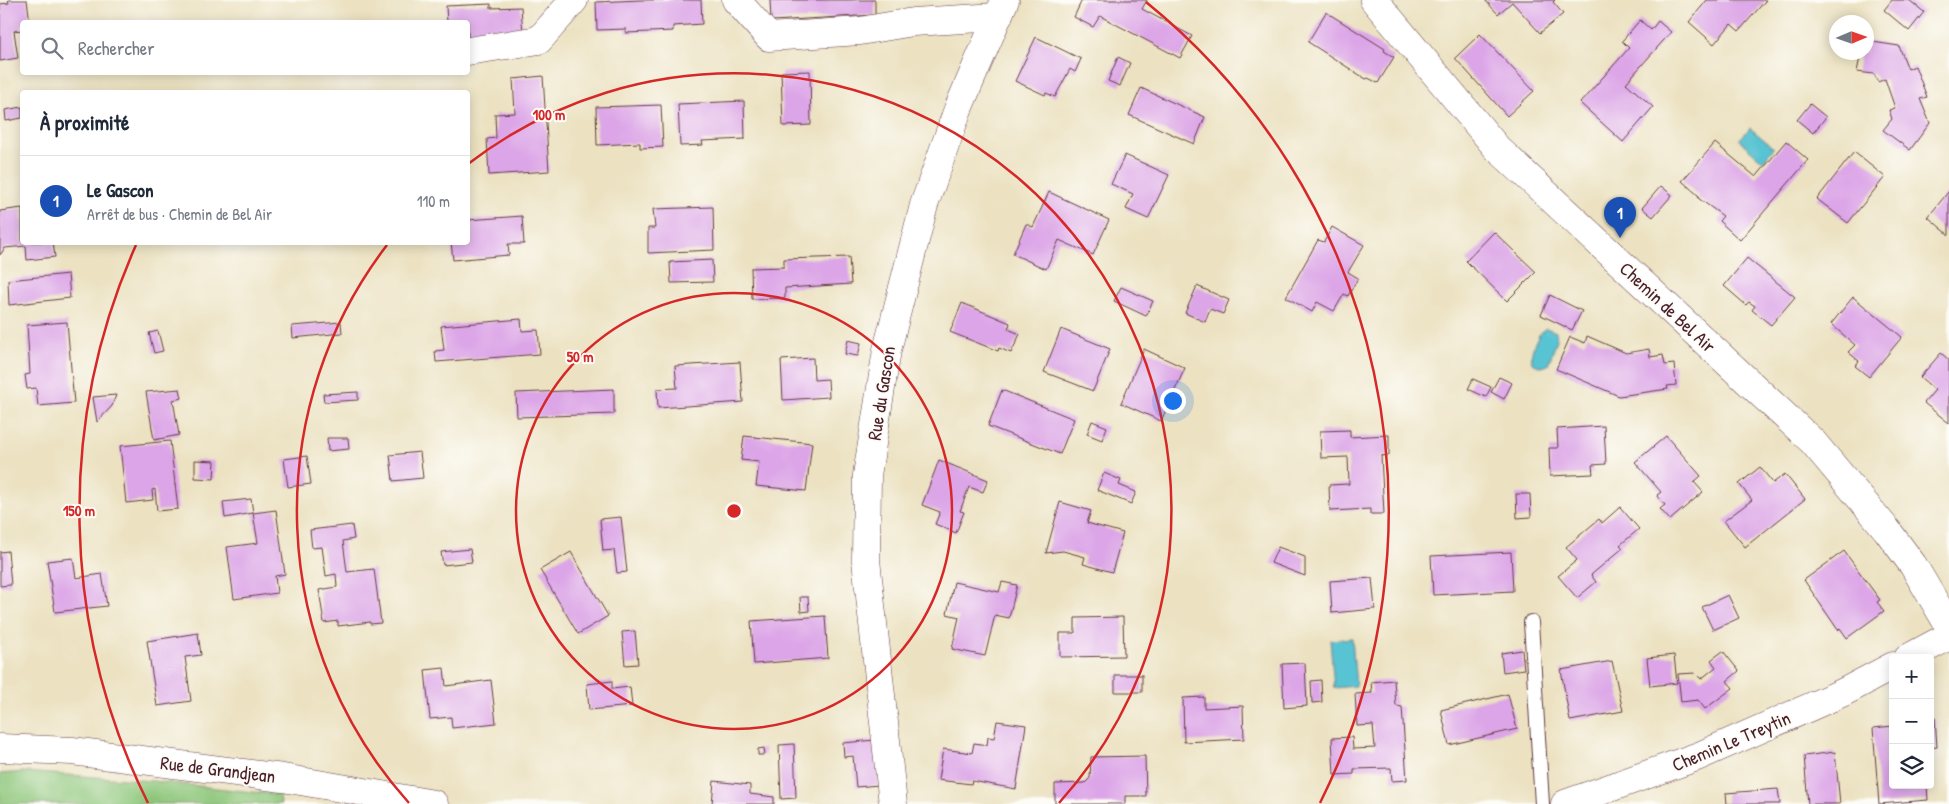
<!DOCTYPE html>
<html lang="fr">
<head>
<meta charset="utf-8">
<style>
	:root { --surface:#fff; --page:#f6f6f7; --text:#1f2937; --muted:#747a83; --line:#e0e1e3; --accent:#0b8043 }
	body { margin:0; font-family:"Patrick Hand",sans-serif; background:var(--page); color:var(--text) }
	.controls { position:absolute; right:15px; bottom:15px; display:grid; overflow:hidden; border-radius:5px; box-shadow:0 2px 12px #0003 }
	.controls button { width:45px; height:45px; display:grid; place-items:center; padding:0; border:0; border-bottom:1px solid var(--line); background:var(--surface); color:var(--text); font:25px sans-serif }
	.compass { position:absolute; left:1829px; top:15px; width:45px; height:45px; border-radius:50%; background:var(--surface); box-shadow:0 2px 12px #0003; rotate:88deg }
	.you { position:absolute; left:1172px; top:400px; width:18px; height:18px; margin:-12px; border:4px solid #fff; border-radius:50%; background:#1a73e8; box-shadow:0 0 0 8px #1a73e833 }
	.badge { display:grid; place-items:center; width:32px; height:32px; border-radius:50%; background:var(--accent); color:#fff; font-size:16px; font-weight:700 }
	.pin { position:absolute; translate:-50% -41px; filter:drop-shadow(0 1px 2px #0008) }
	.pin::after { content:''; position:absolute; top:26px; width:18px; height:15px; background:inherit; clip-path:polygon(0 0,100% 0,50% 100%) }
	.list { margin:0; padding:0; list-style:none }
	h2 { display:flex; justify-content:space-between; align-items:center; height:65px; margin:0; padding:0 20px; font-size:21px }
	h2 small { font-size:16px; font-weight:400; color:var(--muted) }
	.list li { display:grid; grid-template-columns:32px 1fr auto; gap:15px; align-items:center; box-sizing:border-box; height:90px; padding:0 20px; border-top:1px solid var(--line) }
	.list b { display:block; font-size:19px; white-space:nowrap }
	.list p { margin:0; font-size:16px; white-space:nowrap; color:var(--muted) }
	.list em { font-size:16px; font-style:normal; color:var(--muted) }
	.icon { flex:none; width:28px; height:28px; fill:none; stroke:currentColor; stroke-width:2; stroke-linecap:round; stroke-linejoin:round }
	.map { position:relative; flex:none; width:1949px; height:804px; overflow:hidden }
	.search { position:absolute; background:var(--surface); box-shadow:0 2px 12px #0003; left:20px; top:20px; width:450px; height:55px; display:flex; align-items:center; gap:12px; box-sizing:border-box; padding:0 18px; border-radius:5px; color:var(--muted); font-size:19px }
	.panel { position:absolute; background:var(--surface); box-shadow:0 2px 12px #0003; left:20px; top:90px; width:450px; height:155px; border-radius:5px }
	.map>svg:first-child { display:block }
</style>
</head>
<body>
<div class="map">
<svg width="1949" height="804" viewBox="0 0 1949 804">
	<rect width="100%" height="100%" fill="#fdfcf7"/>
	<filter id="ink" filterUnits="userSpaceOnUse"><feTurbulence type="fractalNoise" baseFrequency=".02" numOctaves="2"/><feDisplacementMap in="SourceGraphic" scale="10" xChannelSelector="R" yChannelSelector="G"/><feConvolveMatrix kernelMatrix="1 2 1 2 8 2 1 2 1" color-interpolation-filters="sRGB"/></filter>
	<filter id="wash" filterUnits="userSpaceOnUse"><feTurbulence type="fractalNoise" baseFrequency=".0096" numOctaves="4" result="noise"/><feDisplacementMap in="SourceGraphic" scale="20" xChannelSelector="R" yChannelSelector="G"/><feGaussianBlur stdDeviation="1.12" result="paint"/><feColorMatrix in="noise" values="0 0 0 0 0 0 0 0 0 0 0 0 0 0 0 0 0 1.4 0 .05"/><feComposite in="paint" operator="in"/></filter>
	<g filter="url(#wash)">
		<rect width="100%" height="100%" fill="#ece2c2"/>
		<!-- green -->
		<polygon fill="#8dc67a" stroke="#6c7252" points="23,772 153,781 280,795 281,804 0,804 0,774"/>
		<!-- water -->
		<g fill="#58c3d2" stroke="#51717e">
			<polygon points="1750,128 1774,148 1763,161 1739,140"/>
			<path d="M1546,328L1556,332L1557,340L1548,365L1542,367L1532,363C1529,353 1537,333 1546,328Z"/>
			<polygon points="1352,638 1356,686 1334,688 1330,640"/>
		</g>
		<g id="blocks">
			<!-- building -->
			<g fill="#dca5e7">
				<polygon points="8,0 27,0 30,22 22,22 22,30 14,31 18,58 0,61 0,4 9,3"/>
				<polygon points="640,0 701,0 702,24 673,26 673,31 626,33 626,29 597,30 596,2"/>
				<polygon points="770,0 875,0 875,15 771,21"/>
				<polygon points="1082,0 1147,0 1142,9 1192,36 1180,58 1100,16 1093,27 1074,17"/>
				<polygon points="1485,0 1555,0 1553,2 1563,14 1540,33 1512,2 1498,14"/>
				<polygon points="1707,0 1766,0 1739,31 1731,24 1714,44 1689,22"/>
				<polygon points="1892,0 1909,0 1924,12 1909,31 1884,10"/>
				<polygon points="491,4 491,8 521,7 523,34 468,37 468,22 447,22 446,6"/>
				<polygon points="1326,12 1385,49 1384,51 1394,57 1378,83 1368,78 1366,79 1308,42"/>
				<polygon points="1640,20 1651,30 1658,21 1671,32 1626,83 1653,107 1623,142 1580,103 1629,48 1622,41"/>
				<polygon points="1480,34 1534,91 1507,116 1455,58"/>
				<polygon points="1036,37 1081,59 1075,72 1070,69 1055,97 1046,93 1045,95 1015,81"/>
				<polygon points="1866,41 1899,46 1908,69 1915,66 1927,97 1920,99 1930,123 1910,150 1883,130 1892,119 1889,110 1895,108 1885,79 1878,82 1874,74 1857,72 1861,52 1866,52"/>
				<polygon points="1118,57 1130,63 1120,86 1108,81"/>
				<polygon points="810,71 811,125 783,126 781,72"/>
				<polygon points="543,76 549,171 489,175 487,139 496,138 495,114 515,113 513,79"/>
				<polygon points="1141,88 1205,117 1194,144 1129,115"/>
				<polygon points="744,101 745,139 702,141 703,145 680,146 678,104"/>
				<polygon points="1810,104 1826,117 1813,133 1797,120"/>
				<polygon points="661,105 663,147 640,148 640,143 597,145 596,107"/>
				<polygon points="22,107 22,118 6,121 5,110"/>
				<polygon points="1786,141 1808,160 1740,240 1719,221 1723,216 1698,198 1699,196 1682,181 1715,143 1756,177"/>
				<polygon points="1854,152 1885,177 1848,223 1817,199"/>
				<polygon points="1125,155 1169,175 1148,219 1126,209 1133,194 1111,184"/>
				<polygon points="1661,186 1672,195 1653,217 1642,208"/>
				<polygon points="1949,191 1949,235 1928,217"/>
				<polygon points="1049,192 1109,220 1093,255 1059,240 1046,269 1013,254 1026,224 1033,227"/>
				<polygon points="713,207 714,250 648,253 648,228 655,228 653,209"/>
				<polygon points="22,208 22,242 53,242 55,257 27,260 26,246 5,248 0,255 0,211"/>
				<polygon points="522,216 524,244 508,244 509,255 453,260 451,242 468,242 468,220"/>
				<polygon points="1332,227 1364,245 1348,272 1358,278 1348,296 1344,294 1334,311 1317,302 1312,312 1286,297 1318,240 1324,242"/>
				<polygon points="1494,232 1536,272 1507,301 1466,261"/>
				<polygon points="849,257 851,284 785,288 785,298 752,299 751,268 784,267 784,259"/>
				<polygon points="1747,258 1795,297 1771,325 1752,310 1755,306 1749,302 1746,305 1724,286"/>
				<polygon points="712,260 713,282 671,283 670,262"/>
				<polygon points="68,274 70,298 9,305 8,280"/>
				<polygon points="1197,286 1229,300 1223,314 1210,309 1205,322 1185,313"/>
				<polygon points="1121,287 1153,301 1146,316 1114,301"/>
				<polygon points="1550,295 1582,311 1572,330 1541,315"/>
				<polygon points="1853,297 1902,337 1869,377 1855,366 1859,361 1848,352 1855,345 1831,324"/>
				<polygon points="962,303 1010,323 1008,329 1020,334 1011,353 999,348 998,351 950,332"/>
				<polygon points="521,319 522,331 538,330 540,354 436,362 435,351 444,350 441,326"/>
				<polygon points="67,322 74,403 38,406 36,388 27,389 25,375 30,374 27,325"/>
				<polygon points="341,322 342,333 293,338 292,326"/>
				<polygon points="1061,329 1110,349 1093,391 1044,372"/>
				<polygon points="158,331 163,351 154,353 149,333"/>
				<polygon points="1587,336 1626,353 1649,349 1650,357 1663,355 1665,365 1674,364 1676,385 1667,386 1668,389 1619,396 1556,369 1570,337 1585,343"/>
				<polygon points="848,340 861,343 858,356 845,354"/>
				<polygon points="1144,349 1185,368 1161,421 1121,403"/>
				<polygon points="1941,353 1949,360 1949,423 1924,403 1935,390 1920,377"/>
				<polygon points="813,358 814,380 828,379 829,397 783,400 781,360"/>
				<polygon points="740,362 743,402 658,408 657,389 677,388 675,366"/>
				<polygon points="1499,377 1512,383 1504,399 1491,392"/>
				<polygon points="1473,379 1491,387 1486,397 1468,389"/>
				<polygon points="180,389 182,398 173,400 179,435 154,440 146,392"/>
				<polygon points="614,389 614,414 517,417 516,393"/>
				<polygon points="1002,390 1074,419 1060,454 988,426"/>
				<polygon points="358,392 358,400 324,402 323,394"/>
				<polygon points="116,395 112,406 97,422 93,397"/>
				<polygon points="1092,421 1107,427 1102,440 1087,434"/>
				<polygon points="1604,426 1606,464 1592,465 1593,474 1550,476 1549,448 1558,448 1557,429"/>
				<polygon points="1350,430 1350,437 1389,435 1389,455 1381,456 1384,514 1370,514 1370,509 1330,511 1329,485 1349,484 1348,457 1321,458 1320,431"/>
				<polygon points="744,436 812,443 806,491 756,486 759,462 741,460"/>
				<polygon points="1666,436 1701,476 1694,482 1703,492 1670,520 1660,509 1665,505 1657,495 1661,492 1635,462"/>
				<polygon points="327,438 348,438 349,449 328,451"/>
				<polygon points="170,441 178,509 157,511 155,489 152,490 153,500 126,503 120,446"/>
				<polygon points="420,452 423,478 393,481 390,455"/>
				<polygon points="307,456 311,484 288,487 284,459"/>
				<polygon points="195,460 215,461 214,479 195,478"/>
				<polygon points="939,460 988,480 983,492 969,487 960,511 964,512 956,533 935,524 940,512 922,505"/>
				<polygon points="1760,467 1773,483 1785,474 1805,499 1745,547 1724,521 1752,500 1739,484"/>
				<polygon points="1104,473 1121,480 1119,485 1136,492 1131,504 1097,490"/>
				<polygon points="1516,494 1530,494 1531,517 1517,518"/>
				<polygon points="251,499 253,513 276,510 285,574 275,576 277,593 234,599 227,547 258,543 253,513 225,518 223,502"/>
				<polygon points="1060,502 1091,511 1087,523 1123,533 1112,572 1083,564 1085,557 1063,551 1046,553"/>
				<polygon points="1620,507 1639,529 1620,545 1623,548 1591,575 1596,582 1577,598 1558,576 1577,560 1566,547 1599,519 1602,523"/>
				<polygon points="621,517 627,572 617,573 614,550 603,551 600,519"/>
				<polygon points="352,525 354,539 343,541 347,572 374,569 381,623 370,624 370,622 338,626 338,621 324,623 319,590 337,587 336,574 326,576 322,547 312,548 310,530"/>
				<polygon points="1278,547 1305,557 1305,576 1271,563"/>
				<polygon points="470,549 472,562 443,565 441,552"/>
				<polygon points="8,551 11,585 0,586 0,552"/>
				<polygon points="1844,551 1880,600 1877,602 1884,611 1847,638 1840,628 1838,630 1804,580"/>
				<polygon points="571,552 608,616 578,634 540,570"/>
				<polygon points="1511,552 1513,591 1433,595 1431,556"/>
				<polygon points="73,558 76,578 102,574 107,606 55,612 47,561"/>
				<polygon points="1372,578 1375,609 1332,613 1330,581"/>
				<polygon points="954,582 999,592 1002,582 1017,585 1009,618 995,615 985,656 952,649 959,617 947,614"/>
				<polygon points="1728,595 1739,618 1713,630 1702,607"/>
				<polygon points="800,597 808,597 809,611 801,612"/>
				<polygon points="825,616 828,658 754,664 751,621"/>
				<polygon points="1123,617 1124,656 1060,657 1060,633 1075,633 1075,618"/>
				<polygon points="635,631 638,664 625,665 622,632"/>
				<polygon points="198,633 201,655 185,657 191,701 157,706 147,641"/>
				<polygon points="1522,650 1524,669 1503,672 1501,653"/>
				<polygon points="1723,651 1739,671 1727,681 1733,688 1705,709 1698,700 1681,702 1678,674 1695,673 1701,679 1716,667 1711,660"/>
				<polygon points="1674,655 1677,683 1650,686 1647,658"/>
				<polygon points="1612,661 1623,711 1570,721 1561,670"/>
				<polygon points="1305,663 1307,706 1284,708 1282,664"/>
				<polygon points="444,668 446,686 491,680 496,723 452,728 451,717 430,719 425,670"/>
				<rect x="1115" y="675" width="27" height="17"/>
				<polygon points="1321,680 1322,702 1312,703 1311,681"/>
				<polygon points="1394,680 1396,706 1402,707 1407,780 1392,781 1391,768 1354,769 1354,774 1334,775 1332,738 1352,737 1353,749 1375,748 1373,725 1357,726 1355,694 1372,693 1371,682"/>
				<polygon points="612,681 612,689 630,687 632,706 589,710 587,684"/>
				<polygon points="1508,694 1517,729 1449,745 1441,710"/>
				<polygon points="1204,697 1204,708 1243,706 1244,739 1184,742 1183,698"/>
				<polygon points="1930,718 1935,718 1937,747 1930,748"/>
				<polygon points="997,721 1026,725 1016,789 972,781 971,784 938,780 943,749 972,753 974,743 987,745 988,737 994,738"/>
				<polygon points="1893,726 1893,785 1927,785 1928,800 1879,804 1873,728"/>
				<polygon points="875,740 879,785 856,787 853,756 844,757 843,743"/>
				<polygon points="794,744 796,798 781,799 779,745"/>
				<polygon points="764,748 765,755 758,755 758,749"/>
				<polygon points="1835,752 1840,804 1808,804 1804,756"/>
				<polygon points="1145,756 1146,796 1125,796 1125,804 1055,804 1055,784 1085,783 1090,778 1091,757"/>
				<polygon points="714,781 750,785 750,794 774,797 774,804 712,804"/>
				<polygon points="1778,789 1780,804 1727,804 1726,793"/>
			</g>
		</g>
	</g>
	<g filter="url(#ink)">
		<use href="#blocks" fill-opacity="0" stroke="#623c42" stroke-width="1"/>
		<g fill="none" stroke-linecap="round" stroke-linejoin="round">
			<!-- service casing -->
			<g stroke="#623c42" stroke-width="16">
				<polyline id="service" points="1531,622 1542,804"/>
			</g>
			<!-- minor casing -->
			<g stroke="#623c42" stroke-width="29">
				<g id="minor">
					<polyline points="736,0 769,37 860,31 913,22 998,17"/>
					<polyline points="468,51 539,40 574,0"/>
					<polyline points="1908,658 1949,636"/>
					<polyline points="0,748 72,751 283,778 434,804"/>
					<polyline points="893,804 866,560 867,475 887,350 924,205 958,109 1005,0"/>
					<polyline points="1565,804 1699,756 1844,692 1893,666"/>
				</g>
			</g>
			<!-- tertiary casing -->
			<g stroke="#623c42" stroke-width="29">
				<polyline id="tertiary" points="1374,0 1497,148 1813,442 1887,530 1913,565 1949,626"/>
			</g>
			<!-- service -->
			<use href="#service" stroke="#fff" stroke-width="14"/>
			<!-- minor -->
			<use href="#minor" stroke="#fff" stroke-width="28"/>
			<!-- tertiary -->
			<use href="#tertiary" stroke="#fff" stroke-width="28"/>
		</g>
	</g>
	<!-- distance rings -->
	<g fill="none" stroke="#d62828" stroke-width="2.5">
		<circle cx="734" cy="511" r="218"/>
		<path d="M409 803A437 437 0 0 1 387 245M468 164A437 437 0 0 1 1059 803"/>
		<path d="M148 803A655 655 0 0 1 136 245M1146 2A655 655 0 0 1 1320 803"/>
	</g>
	<g text-anchor="middle" stroke-width="4" stroke-linejoin="round" paint-order="stroke">
		<!-- street labels -->
		<g font-size="19" fill="#4a1f2b" stroke="#fdfcf7">
			<text transform="translate(1668 307) rotate(43)" y="7">Chemin de Bel Air</text>
			<text transform="translate(881 393) rotate(-81)" y="7">Rue du Gascon</text>
			<text transform="translate(1731 741) rotate(-23)" y="7">Chemin Le Treytin</text>
			<text transform="translate(218 769) rotate(7)" y="7">Rue de Grandjean</text>
		</g>
	</g>
	<circle cx="734" cy="511" r="8" fill="#d62828" stroke="#fdfcf7" stroke-width="2.5"/>
	<g font-size="15" text-anchor="middle" font-weight="bold" fill="#d62828" stroke="#fdfcf7" stroke-width="4" stroke-linejoin="round" paint-order="stroke">
		<text x="549" y="120">100 m</text>
		<text x="580" y="362">50 m</text>
		<text x="79" y="516">150 m</text>
	</g>
</svg>
<div class="controls">
<button>+</button>
<button>−</button>
<button><svg class="icon" aria-label="layers" viewBox="0 0 24 24"><path d="M12 4l9 5-9 5-9-5zM3 14l9 5 9-5"/></svg></button>
</div>
<svg class="compass" viewBox="-18 -18 36 36"><path d="M0-13l5 13h-10z" fill="#e53935"/><path d="M0 13l5-13h-10z" fill="#747a83"/></svg>
<div class="you"></div>
<div class="pin badge" style="left:1620px;top:238px;background:#1a4fb4">1</div>
<div class="search"><svg class="icon" aria-label="search" viewBox="0 0 24 24"><circle cx="10" cy="10" r="6"/><path d="M15 15l6 6"/></svg>Rechercher</div>
<section class="panel">
<h2>À proximité<small></small></h2>
<ul class="list">
<li><span class="badge" style="background:#1a4fb4">1</span><div><b>Le Gascon</b><p>Arrêt de bus · Chemin de Bel Air</p></div><em>110 m</em></li>
</ul>
</section>
</div>
</body>
</html>
